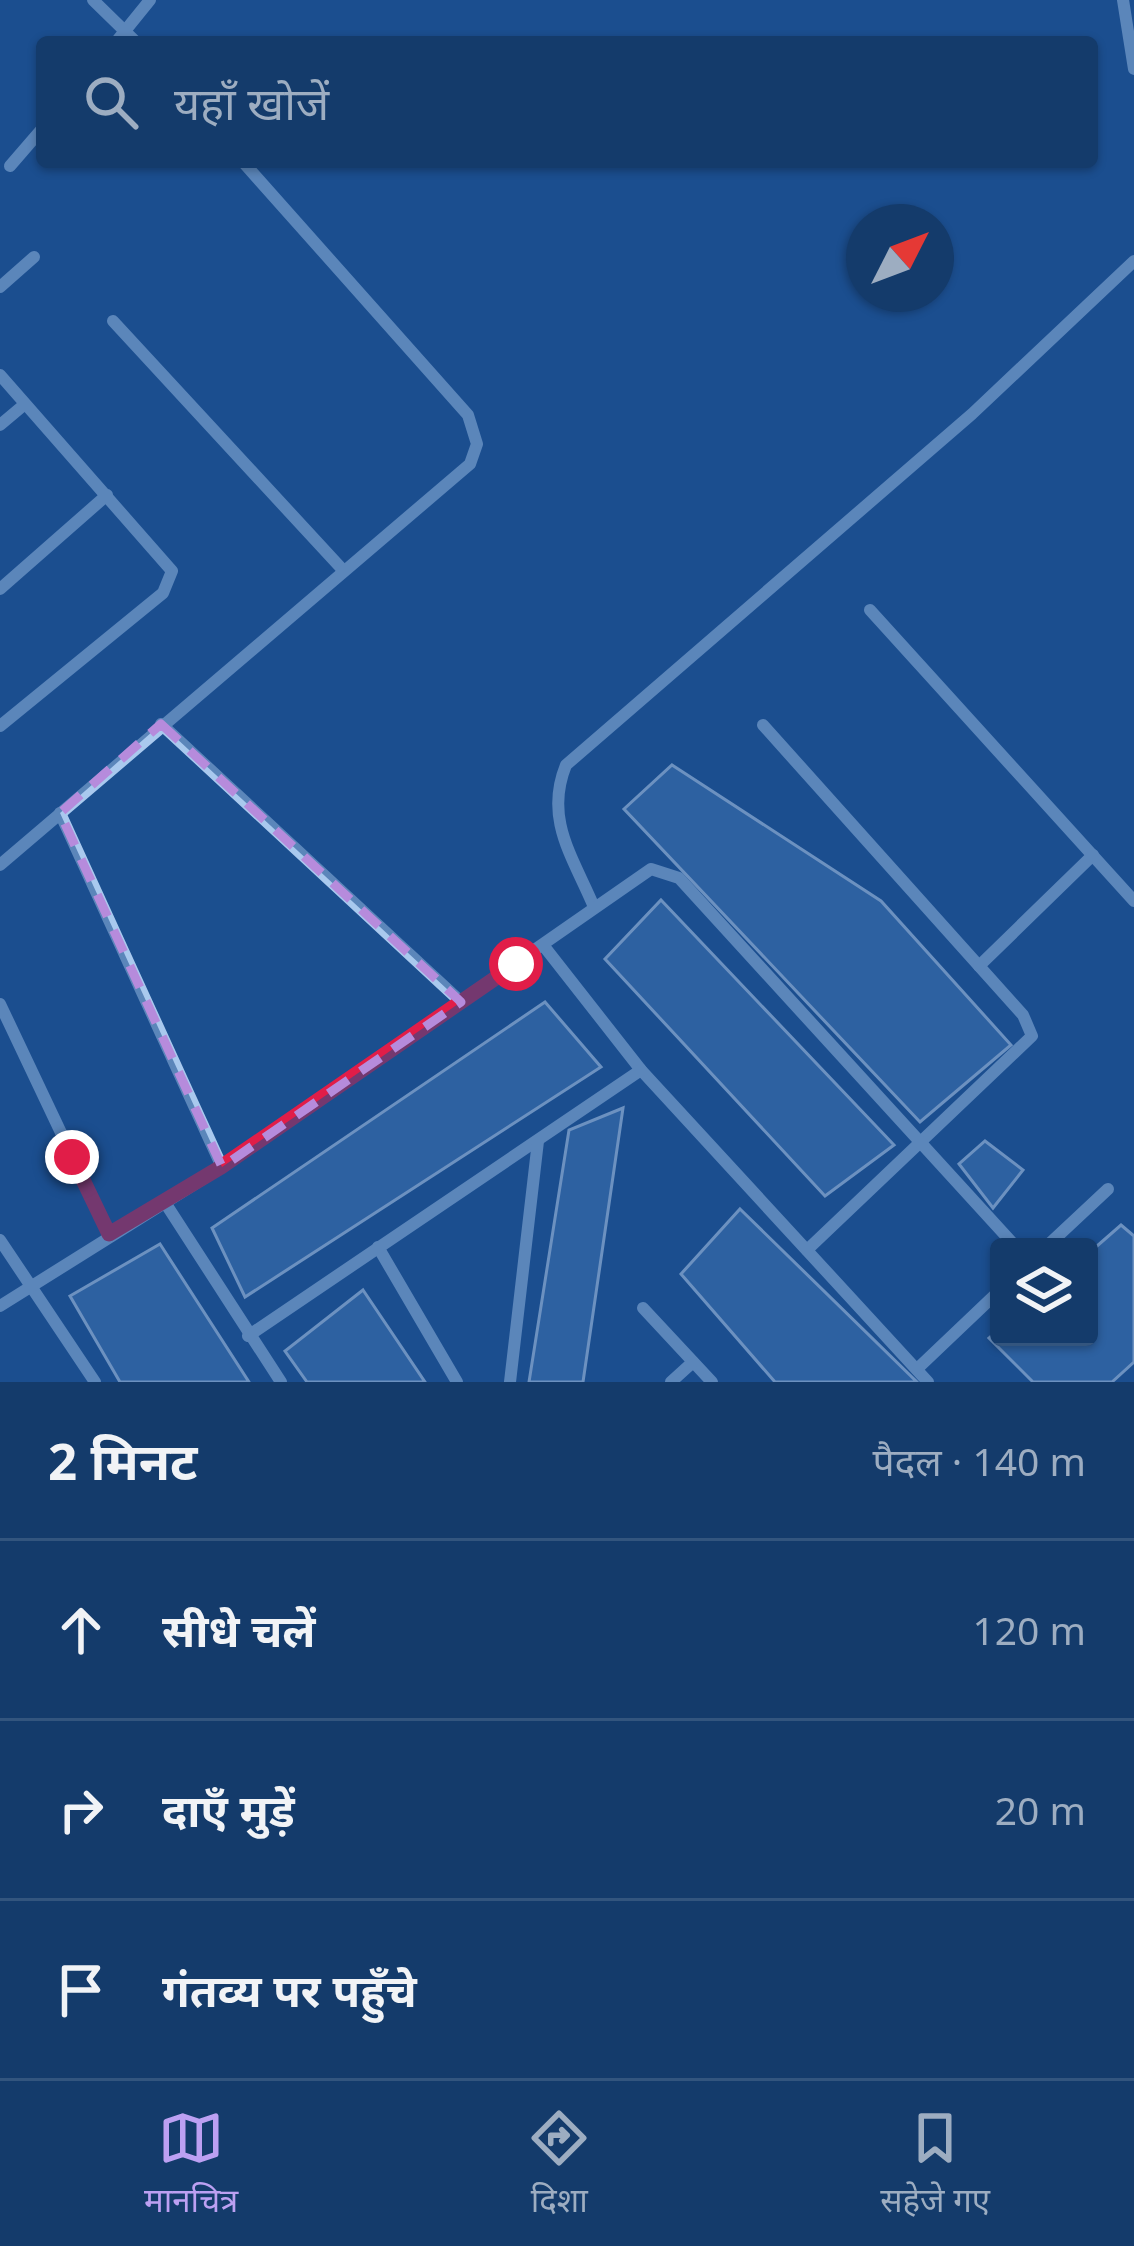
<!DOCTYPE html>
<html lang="hi">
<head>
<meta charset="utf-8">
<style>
	:root { --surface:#143b6b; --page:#214673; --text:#f1f3f6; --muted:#9dadc1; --line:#33557e; --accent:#bca0f2 }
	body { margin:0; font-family:"Noto Sans","Noto Sans Devanagari",sans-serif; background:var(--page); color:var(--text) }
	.controls { position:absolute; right:36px; bottom:36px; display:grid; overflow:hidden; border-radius:12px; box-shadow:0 3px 9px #0004 }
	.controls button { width:108px; height:108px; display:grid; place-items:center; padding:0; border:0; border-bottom:3px solid var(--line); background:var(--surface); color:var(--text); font:60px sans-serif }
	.compass { position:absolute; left:846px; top:204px; width:108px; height:108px; border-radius:50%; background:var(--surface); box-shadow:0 3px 9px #0004; rotate:48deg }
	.stop { position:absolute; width:36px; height:36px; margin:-27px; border:9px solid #e11d48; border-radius:50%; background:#fff }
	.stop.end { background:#e11d48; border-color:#fff; box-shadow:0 3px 12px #0008 }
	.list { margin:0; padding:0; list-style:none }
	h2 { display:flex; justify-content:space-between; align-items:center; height:156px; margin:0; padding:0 48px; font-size:51px }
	h2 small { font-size:39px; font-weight:400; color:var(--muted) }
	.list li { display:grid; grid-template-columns:78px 1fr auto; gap:36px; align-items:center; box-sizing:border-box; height:180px; padding:0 48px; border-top:3px solid var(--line) }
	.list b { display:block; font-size:45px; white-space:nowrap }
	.list em { font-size:39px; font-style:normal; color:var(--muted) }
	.icon { flex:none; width:66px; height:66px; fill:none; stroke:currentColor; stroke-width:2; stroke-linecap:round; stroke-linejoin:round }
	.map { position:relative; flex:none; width:1134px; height:1382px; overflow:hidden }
	.search { position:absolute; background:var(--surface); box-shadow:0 3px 9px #0004; left:36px; right:36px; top:36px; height:132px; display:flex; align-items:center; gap:30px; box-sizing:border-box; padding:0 42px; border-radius:12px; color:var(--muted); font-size:45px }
	.sheet { height:696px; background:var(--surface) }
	nav { display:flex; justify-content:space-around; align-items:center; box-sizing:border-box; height:168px; border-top:3px solid var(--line); background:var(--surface); font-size:33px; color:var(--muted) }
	nav a { display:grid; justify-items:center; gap:6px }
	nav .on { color:var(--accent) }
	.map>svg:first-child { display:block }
</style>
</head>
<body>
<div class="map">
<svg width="1134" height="1382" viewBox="0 0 1134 1382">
	<rect width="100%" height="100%" fill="#1b4f8f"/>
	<!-- building -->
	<g fill="#4478b7" stroke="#cfe3fa" stroke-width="3">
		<polygon points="672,765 881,901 1011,1045 920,1122 624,809"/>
		<polygon points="661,900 894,1145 825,1196 605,959"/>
		<polygon points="545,1002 601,1067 245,1297 212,1228"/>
		<polygon points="623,1108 583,1382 529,1382 569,1130"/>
		<polygon points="985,1141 1023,1170 993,1208 959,1164"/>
		<polygon points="740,1209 917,1382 775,1382 681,1274"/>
		<polygon points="1121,1225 1134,1236 1134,1362 1112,1382 1033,1382 989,1338 999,1329 999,1337 1089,1337 1089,1253"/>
		<polygon points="160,1244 249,1382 120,1382 70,1296"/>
		<polygon points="363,1290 425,1382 307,1382 285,1351"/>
	</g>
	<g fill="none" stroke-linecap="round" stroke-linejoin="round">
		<!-- minor -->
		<g stroke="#a9c9ee" stroke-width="12">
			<polyline points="93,0 136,42"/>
			<polyline points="1123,0 1134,69"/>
			<polyline points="116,42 150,0"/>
			<polyline points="10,166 42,129"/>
			<polyline points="0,287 34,257"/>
			<polyline points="113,321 342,569"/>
			<polyline points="0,375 172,571 163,593 0,726"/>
			<polyline points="0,425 25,404"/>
			<polyline points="0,589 107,495"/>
			<polyline points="870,610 1134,901"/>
			<polyline points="161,724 461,1002"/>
			<polyline points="763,725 1023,1015 1032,1036 807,1250"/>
			<polyline points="60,813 222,1167"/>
			<polyline points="0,865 470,464 477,444 468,415 243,162"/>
			<path d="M594,907C573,857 544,819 566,765L972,414L1134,261"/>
			<polyline points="543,945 641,1070 928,1382"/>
			<polyline points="979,966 1093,855"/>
			<polyline points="0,1004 109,1234"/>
			<polyline points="164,1201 281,1382"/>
			<polyline points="0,1240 95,1382"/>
			<polyline points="378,1247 457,1382"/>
			<polyline points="1046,1247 1108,1189"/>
			<polyline points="0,1306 222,1167 651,869 679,878 1016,1247"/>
			<polyline points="643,1308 712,1382"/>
			<polyline points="248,1336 641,1070"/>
			<polyline points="917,1369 999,1291"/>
			<polyline points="510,1382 538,1141"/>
			<polyline points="671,1382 693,1362"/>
		</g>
	</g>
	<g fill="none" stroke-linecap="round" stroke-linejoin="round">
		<!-- route -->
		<polyline stroke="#e11d48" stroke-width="15" points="72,1157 109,1234 221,1167 516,964"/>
	</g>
	<!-- marked area -->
	<path d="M0 0H1134V1382H0ZM161,724L461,1002L222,1167L60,813Z" fill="#1b4f8f" fill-opacity=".55" fill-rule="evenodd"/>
	<path fill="none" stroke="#b68bdc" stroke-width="9" stroke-dasharray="24 15" stroke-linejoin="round" d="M161,724L461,1002L222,1167L60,813Z"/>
</svg>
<div class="controls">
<button><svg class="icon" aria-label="layers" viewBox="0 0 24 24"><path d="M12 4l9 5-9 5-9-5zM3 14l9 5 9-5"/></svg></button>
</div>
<svg class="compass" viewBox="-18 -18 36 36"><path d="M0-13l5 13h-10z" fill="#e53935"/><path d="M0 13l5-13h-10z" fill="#9dadc1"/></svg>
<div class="stop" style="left:516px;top:964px"></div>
<div class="stop end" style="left:72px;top:1157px"></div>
<div class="search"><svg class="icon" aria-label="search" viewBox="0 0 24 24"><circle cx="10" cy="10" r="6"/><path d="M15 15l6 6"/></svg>यहाँ खोजें</div>
</div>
<section class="sheet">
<h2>2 मिनट<small>पैदल · 140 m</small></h2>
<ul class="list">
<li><svg class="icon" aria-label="ahead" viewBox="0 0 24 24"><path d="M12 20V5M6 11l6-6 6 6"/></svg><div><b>सीधे चलें</b></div><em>120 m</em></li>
<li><svg class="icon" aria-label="right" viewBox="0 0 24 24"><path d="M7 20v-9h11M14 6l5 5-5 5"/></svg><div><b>दाएँ मुड़ें</b></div><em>20 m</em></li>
<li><svg class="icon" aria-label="arrive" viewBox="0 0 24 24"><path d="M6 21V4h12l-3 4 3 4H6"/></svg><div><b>गंतव्य पर पहुँचे</b></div></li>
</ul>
</section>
<nav>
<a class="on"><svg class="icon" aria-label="map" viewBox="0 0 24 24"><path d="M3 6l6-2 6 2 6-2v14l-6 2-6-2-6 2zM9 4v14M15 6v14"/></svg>मानचित्र</a>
<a><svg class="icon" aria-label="directions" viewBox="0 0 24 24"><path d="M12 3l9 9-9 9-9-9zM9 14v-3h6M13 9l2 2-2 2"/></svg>दिशा</a>
<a><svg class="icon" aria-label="saved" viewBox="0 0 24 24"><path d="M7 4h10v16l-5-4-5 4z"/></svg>सहेजे गए</a>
</nav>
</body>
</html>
